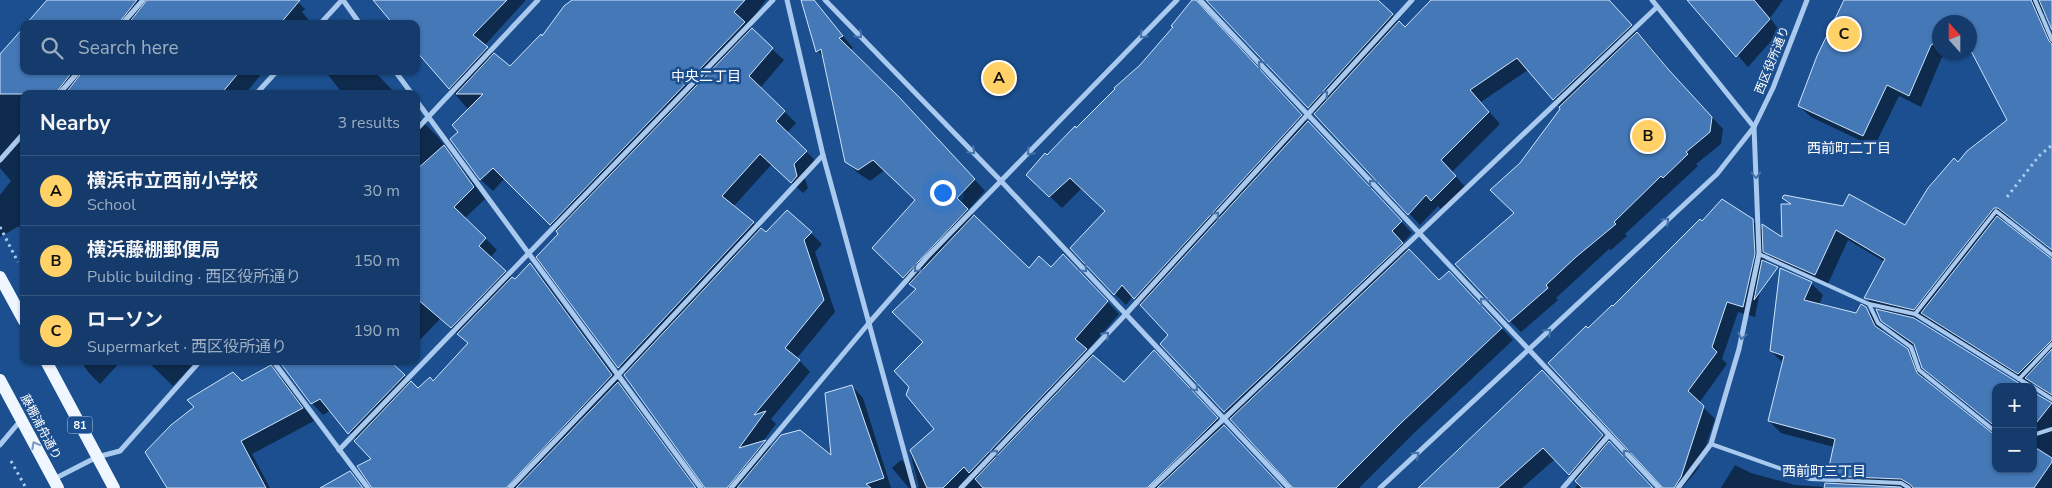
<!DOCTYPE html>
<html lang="en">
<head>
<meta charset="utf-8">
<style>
	:root { --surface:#143b6b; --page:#1d4271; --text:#f1f3f6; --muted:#9dadc1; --line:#33557e; --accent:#ffd166 }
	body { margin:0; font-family:"Nunito Sans","Noto Sans JP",sans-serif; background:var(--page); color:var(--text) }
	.controls { position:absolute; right:15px; bottom:15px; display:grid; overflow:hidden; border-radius:10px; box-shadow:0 1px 4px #0004 }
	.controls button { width:45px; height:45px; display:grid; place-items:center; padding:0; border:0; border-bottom:1px solid var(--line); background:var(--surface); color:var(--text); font:25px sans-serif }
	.compass { position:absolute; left:1932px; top:15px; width:45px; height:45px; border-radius:50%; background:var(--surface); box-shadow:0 1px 4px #0004; rotate:339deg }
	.you { position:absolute; left:942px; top:192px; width:18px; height:18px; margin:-12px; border:4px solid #fff; border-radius:50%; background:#1a73e8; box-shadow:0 0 0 8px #1a73e833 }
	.badge { display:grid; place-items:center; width:32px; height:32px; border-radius:50%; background:var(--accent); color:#111; font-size:16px; font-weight:700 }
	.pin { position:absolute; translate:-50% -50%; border:2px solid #fff; box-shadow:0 1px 5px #0006 }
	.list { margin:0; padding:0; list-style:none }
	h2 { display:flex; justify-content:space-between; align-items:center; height:65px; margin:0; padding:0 20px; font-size:21px }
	h2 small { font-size:16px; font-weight:400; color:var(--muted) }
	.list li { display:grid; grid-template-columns:32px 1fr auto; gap:15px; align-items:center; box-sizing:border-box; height:70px; padding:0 20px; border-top:1px solid var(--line) }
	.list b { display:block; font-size:19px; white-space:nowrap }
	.list p { margin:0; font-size:16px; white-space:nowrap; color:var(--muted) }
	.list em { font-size:16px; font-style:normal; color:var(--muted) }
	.icon { flex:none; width:28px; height:28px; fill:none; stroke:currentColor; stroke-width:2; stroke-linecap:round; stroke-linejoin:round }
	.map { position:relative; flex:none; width:2052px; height:488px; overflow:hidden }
	.search { position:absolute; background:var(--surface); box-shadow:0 1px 4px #0004; left:20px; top:20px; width:400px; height:55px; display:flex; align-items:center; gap:12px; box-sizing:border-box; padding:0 18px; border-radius:10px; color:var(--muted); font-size:19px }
	.panel { position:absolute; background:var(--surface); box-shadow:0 1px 4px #0004; left:20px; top:90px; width:400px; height:275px; border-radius:10px }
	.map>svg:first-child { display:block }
</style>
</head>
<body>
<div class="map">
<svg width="2052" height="488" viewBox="0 0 2052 488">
	<rect width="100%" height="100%" fill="#1b4f8f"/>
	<!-- shadow -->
	<g fill="#0007">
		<polygon points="48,0 296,0 305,9 302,12 308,19 304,24 28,24"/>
		<polygon points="374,0 526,0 484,46 510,68 542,37 575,0 766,0 747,26 784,60 760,88 796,123 787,133 818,163 804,176 808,188 803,193 772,164 733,207 766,234 811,233 822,244 815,252 835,312 797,358 810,372 771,419 776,424 764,440 772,448 833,458 852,386 863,398 891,488 706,488 626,374 538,257 560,234 505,178 493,191 481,180 459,149 483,127 450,88 416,24"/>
		<polygon points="803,0 814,0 853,48 850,50 911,110 985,191 968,210 974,217 1029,270 1075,267 1119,314 1087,351 1124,384 1165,363 1282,488 909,488 892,468 901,460 913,471 917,487 919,487 910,452 936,429 917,290 885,259 917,200 885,170 870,181 858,173 846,161 823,57 818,51"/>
		<polygon points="1210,0 1377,0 1405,28 1432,0 1608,0 1649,45 1679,82 1723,129 1721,144 1696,164 1698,166 1625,234 1627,236 1611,250 1609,249 1556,298 1558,300 1521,332 1510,321 1516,213 1521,164 1562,109 1528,70 1481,102 1500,124 1452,172 1466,188 1443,211 1438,206 1420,225"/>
		<polygon points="1690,0 1783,0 1770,18 1780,31 1748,67"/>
		<polygon points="1845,0 2052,0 2052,27 2045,10 2043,14 2052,36 2052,251 2011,219 2005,220 2003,223 2049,259 2052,259 2052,398 2032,383 2031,385 1934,324 1927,318 1925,321 1912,318 1996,387 1996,428 1935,379 1919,363 1927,383 1996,469 2033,469 2033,393 2052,403 2052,488 1721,488 1735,465 1751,473 1795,485 1825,487 1838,485 1828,476 1834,447 1781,433 1769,421 1783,363 1771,351 1781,270 1811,283 1823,295 1819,305 1857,314 1865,308 1878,320 1884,334 1907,350 1923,366 1916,348 1894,332 1882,320 1880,311 1866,298 1885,262 1848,240 1827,286 1776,263 1765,252 1765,266 1755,317 1738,312 1722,359 1727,364 1699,403 1715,419 1698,469 1682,488 1666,488 1588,330 1613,308 1702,223 1752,220 1764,231 1783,239 1791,205 1784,198 1906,227 1958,164 2009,121 1970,45 1970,22 1940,22 1940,52 1950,52 1942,57 1921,107 1899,96 1874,147 1811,117 1799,106"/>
		<polygon points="1214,22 1412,233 1402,244 1440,282 1460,284 1513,340 1414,433 1359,488 1293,488 1232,419 1161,344 1169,335 1142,305 1133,296 1126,305 1115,294 1106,212 1082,188 1062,208 1028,175 1076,130"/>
		<polygon points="0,58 24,71 264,71 245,94 24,94 24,235 19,226 0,237 0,195 11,181 0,168"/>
		<polygon points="325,71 374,71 396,94 343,94"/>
		<polygon points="416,115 438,137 485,199 465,218 497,250 489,258 515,281 530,265 542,277 697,488 372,488 373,459 331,410 323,415 312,403 280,361 400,361 395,367 418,390 434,383 469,344 440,319 416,344 416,164 419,161 416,159"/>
		<polygon points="81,361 121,361 100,384 88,372"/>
		<polygon points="147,361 196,361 173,386"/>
		<polygon points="270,367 283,379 314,421 252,454 270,488 169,488 242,382"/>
		<polygon points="1532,378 1553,382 1653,488 1575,488 1579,483 1555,459 1522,488 1419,488 1451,460"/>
	</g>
	<!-- building -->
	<g fill="#4478b7" stroke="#cfe3fa">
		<polygon points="47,0 137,0 118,24 26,24"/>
		<polygon points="147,0 300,0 280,24 128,24"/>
		<polygon points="373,0 507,0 473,35 488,47 449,89 416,51 416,24 393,24"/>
		<polygon points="572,0 745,0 734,12 745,22 550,225 493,168 480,180 450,139 458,132 452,125 483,94 456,94 494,53 510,66 541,34 542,36 564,6"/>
		<polygon points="801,0 814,0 843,36 839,38 899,97 975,179 957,198 968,209 903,278 872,248 915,200 873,160 858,170 845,162 821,49 816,52"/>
		<polygon points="1192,0 1196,0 1302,115 1134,299 1122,285 1114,295 1070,248 1105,211 1070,178 1049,197 1026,175 1045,153 1047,155 1075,126 1076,128 1115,89 1114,88 1140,65 1173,27 1171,26"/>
		<polygon points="1206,0 1378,0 1393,14 1308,108"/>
		<polygon points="1431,0 1609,0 1632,25 1553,100 1517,58 1470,90 1489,112 1441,160 1456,176 1431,201 1426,195 1408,215 1314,114 1399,21 1405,27"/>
		<polygon points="1687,0 1754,0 1770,19 1736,57"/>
		<polygon points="1844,0 2031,0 2049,41 2052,44 2052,250 1998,208 1994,208 1914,310 1864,298 1885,259 1836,230 1815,275 1763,252 1762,224 1782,237 1781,204 1791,204 1782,198 1784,195 1843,206 1849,194 1905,225 1928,188 1954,158 1958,162 1967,151 2007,120 1970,49 1970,22 1940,22 1940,41 1931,45 1909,96 1887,85 1863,136 1798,106 1817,56"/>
		<polygon points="2039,0 2052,0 2052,30"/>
		<polygon points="24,27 24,71 73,71 55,94 0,94 0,54"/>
		<polygon points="752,28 773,48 749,76 785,111 776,121 807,151 794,164 797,176 791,183 760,154 722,196 754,222 618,368 536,257 558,234 556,231"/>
		<polygon points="1637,32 1668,69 1712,117 1710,132 1686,152 1688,154 1663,178 1661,176 1614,222 1616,224 1576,257 1546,285 1548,288 1509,322 1455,264 1514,213 1490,190 1520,163 1560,109 1559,107"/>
		<polygon points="83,71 240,71 221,94 65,94"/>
		<polygon points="1308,121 1402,221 1392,231 1403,243 1224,412 1160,344 1168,335 1140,305"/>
		<polygon points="444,145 474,187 454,207 486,238 479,246 506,271 451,328 416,298 416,170"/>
		<polygon points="1722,199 1753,219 1755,254 1743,307 1727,302 1712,347 1717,352 1688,391 1704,406 1681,477 1674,488 1663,488 1548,363 1586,326 1588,328 1612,305 1613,306 1700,219 1702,221"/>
		<polygon points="787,210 812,232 804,240 824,300 785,348 800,360 754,415 766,411 739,448 766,440 727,488 705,488 624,375 761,228 766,232"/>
		<polygon points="974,215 1029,268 1039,256 1051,267 1063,254 1108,301 1075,339 1087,349 969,473 964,467 943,488 927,488 910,450 934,429 906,395 909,387 894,371 923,342 892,312 916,289 909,284"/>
		<polygon points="1997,216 2052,259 2052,340 2018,374 1921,313"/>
		<polygon points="1409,249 1439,280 1449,271 1502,328 1402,422 1336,488 1293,488 1230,419"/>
		<polygon points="1762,260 1778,267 1754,300"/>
		<polygon points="530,263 612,375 506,488 372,488 357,466 371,459 354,441 411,381 418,388 430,377 433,381 468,343 457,334 512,277 515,279"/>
		<polygon points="1780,268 1812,282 1804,300 1856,313 1861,304 1866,307 1875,326 1908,349 1917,373 1996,436 1996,469 2033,469 2033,446 2052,458 2052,462 2034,488 1913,488 1911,485 1901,479 1827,476 1835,439 1768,421 1784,356 1770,351"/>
		<polygon points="1876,309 1914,318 2025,387 1996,387 1996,427 1922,368 1914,344 1881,321"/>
		<polygon points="2052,349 2052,395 2025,378"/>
		<polygon points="1154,350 1218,418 1147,488 983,488 975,479 1093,355 1124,382"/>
		<polygon points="279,361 390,361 405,375 348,434 320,399 311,404"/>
		<polygon points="271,365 303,408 241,441 266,488 167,488 145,452 171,425 194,407 187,400 233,372 242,381"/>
		<polygon points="1542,370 1603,435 1569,475 1543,448 1498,488 1418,488"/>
		<polygon points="618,382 696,488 516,488"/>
		<polygon points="852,385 884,478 866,484 871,488 737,488 781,435 800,430 831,455 825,393"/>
		<polygon points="2033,392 2052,403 2033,427"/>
		<polygon points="1224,425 1283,488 1157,488"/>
		<polygon points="1609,441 1653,488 1582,488 1575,481"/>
		<polygon points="350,471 363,488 320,488"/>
		<polygon points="1825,483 1900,487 1902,488 1824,488"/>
	</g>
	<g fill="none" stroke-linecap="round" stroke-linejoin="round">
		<!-- path -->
		<g stroke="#a9c9ee" stroke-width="3" stroke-dasharray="2.5 4" stroke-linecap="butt">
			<polyline points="2007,197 2039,156 2052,145"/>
			<polyline points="0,227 18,262"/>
			<polyline points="11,461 26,488"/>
		</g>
		<!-- lane -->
		<g stroke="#a9c9ee" stroke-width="4">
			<polyline points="2035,0 2052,40"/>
			<polyline points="1759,254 1869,304 1915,314 2032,387"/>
			<polyline points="1869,304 1878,323 1911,347 1919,370 1996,432"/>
			<polyline points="1915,314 1996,211 2052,255"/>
			<polyline points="2019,379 2052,344"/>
			<polyline points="2033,387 2052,399"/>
			<polyline points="2033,435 2052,429"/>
			<polyline points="1711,444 1810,479 1901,483 1909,488"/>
		</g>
		<!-- street -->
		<g stroke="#a9c9ee" stroke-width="5">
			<polyline points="343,0 360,24"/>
			<polyline points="787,0 823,155 914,488"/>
			<polyline points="825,0 1001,181 1289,488"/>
			<polyline points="1200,0 1659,488"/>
			<polyline points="1652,0 1754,127 1759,254 1739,349 1711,444 1678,488"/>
			<polyline points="122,24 143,0"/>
			<polyline points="320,24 342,0"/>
			<polyline points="395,71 412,94"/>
			<polyline points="59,94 79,71"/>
			<polyline points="256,94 277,71"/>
			<polyline points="416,100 701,488"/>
			<polyline points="416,130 538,0"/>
			<polyline points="0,160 24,133"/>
			<polyline points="273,361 368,488"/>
			<polyline points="0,445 21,420"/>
			<polyline points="339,450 773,0"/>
			<polyline points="54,479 97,457 120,451 200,361"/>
			<polyline points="510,488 618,375 823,155"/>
			<polyline points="731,488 869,323 927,257 1177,0"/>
			<polyline points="961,488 1126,314 1412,0"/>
			<polyline points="1151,488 1657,7"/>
			<polyline points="1380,488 1717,174 1754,127 1773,88 1807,0"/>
			<polyline points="1563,488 1609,435"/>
		</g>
		<!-- primary -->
		<g stroke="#f0f6ff" stroke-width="12">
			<polyline points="0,277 24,321"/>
			<polyline points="46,361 114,488"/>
			<polyline points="0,380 58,488"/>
		</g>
	</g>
	<!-- one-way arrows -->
	<defs><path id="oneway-chevron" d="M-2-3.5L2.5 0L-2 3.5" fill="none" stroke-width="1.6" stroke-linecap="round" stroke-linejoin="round" transform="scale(1.25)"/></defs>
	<g stroke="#4674ac">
		<use href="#oneway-chevron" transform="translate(859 35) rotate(46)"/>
		<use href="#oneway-chevron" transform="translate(1143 35) rotate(134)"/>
		<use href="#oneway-chevron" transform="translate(1261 64) rotate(-133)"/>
		<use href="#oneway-chevron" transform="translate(1325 94) rotate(-47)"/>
		<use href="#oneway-chevron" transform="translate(972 151) rotate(46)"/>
		<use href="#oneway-chevron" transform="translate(1030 152) rotate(134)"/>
		<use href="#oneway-chevron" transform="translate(1756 175) rotate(88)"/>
		<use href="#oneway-chevron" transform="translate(1372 183) rotate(-133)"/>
		<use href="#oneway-chevron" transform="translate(1216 215) rotate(-48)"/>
		<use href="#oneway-chevron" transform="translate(1666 221) rotate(-43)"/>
		<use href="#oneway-chevron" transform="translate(917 269) rotate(132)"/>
		<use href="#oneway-chevron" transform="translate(1084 269) rotate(47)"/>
		<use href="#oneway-chevron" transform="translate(1483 301) rotate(-133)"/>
		<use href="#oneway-chevron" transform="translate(1548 332) rotate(-43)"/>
		<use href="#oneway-chevron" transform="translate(1106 335) rotate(-47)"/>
		<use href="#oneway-chevron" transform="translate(1742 336) rotate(102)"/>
		<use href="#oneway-chevron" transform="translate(1195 388) rotate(47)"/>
		<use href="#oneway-chevron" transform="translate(995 453) rotate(-47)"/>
		<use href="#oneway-chevron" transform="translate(1626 453) rotate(-133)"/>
		<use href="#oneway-chevron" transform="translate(1416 455) rotate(-43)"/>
	</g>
	<use stroke="#7b9ac1" href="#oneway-chevron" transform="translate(35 445) rotate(-118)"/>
	<g text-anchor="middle" stroke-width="5" stroke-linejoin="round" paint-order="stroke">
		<!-- shield labels -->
		<rect fill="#1b4f8f" stroke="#bbcadd" stroke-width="1" x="67.5" y="416.5" width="25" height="17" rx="4"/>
		<g font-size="11" font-weight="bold" fill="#fff">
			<text x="80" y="429">81</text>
		</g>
		<!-- street labels -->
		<g font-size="12" fill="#fff" stroke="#1b4f8f">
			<text transform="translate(1772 60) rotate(-68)" y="4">西区役所通り</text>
			<text transform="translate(41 427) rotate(62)" y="4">藤棚浦舟通り</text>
		</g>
		<!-- neighbourhood labels -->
		<g font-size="14" fill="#fff" stroke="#1b4f8f">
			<text x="706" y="81">中央二丁目</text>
			<text x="1849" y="153">西前町二丁目</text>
			<text x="1824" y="476">西前町三丁目</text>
		</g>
	</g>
</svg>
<div class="controls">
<button>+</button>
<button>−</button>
</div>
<svg class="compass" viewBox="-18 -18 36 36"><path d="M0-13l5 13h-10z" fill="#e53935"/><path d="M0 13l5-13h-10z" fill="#9dadc1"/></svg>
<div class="you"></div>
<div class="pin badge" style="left:999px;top:78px">A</div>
<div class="pin badge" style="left:1648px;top:136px">B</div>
<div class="pin badge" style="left:1844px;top:34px">C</div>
<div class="search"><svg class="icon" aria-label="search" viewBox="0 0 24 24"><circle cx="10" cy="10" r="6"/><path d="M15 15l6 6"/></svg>Search here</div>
<section class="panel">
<h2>Nearby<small>3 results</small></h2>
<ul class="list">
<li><span class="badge">A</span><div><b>横浜市立西前小学校</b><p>School</p></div><em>30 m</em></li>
<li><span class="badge">B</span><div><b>横浜藤棚郵便局</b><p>Public building · 西区役所通り</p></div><em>150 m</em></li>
<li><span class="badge">C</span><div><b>ローソン</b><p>Supermarket · 西区役所通り</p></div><em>190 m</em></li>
</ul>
</section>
</div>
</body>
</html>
